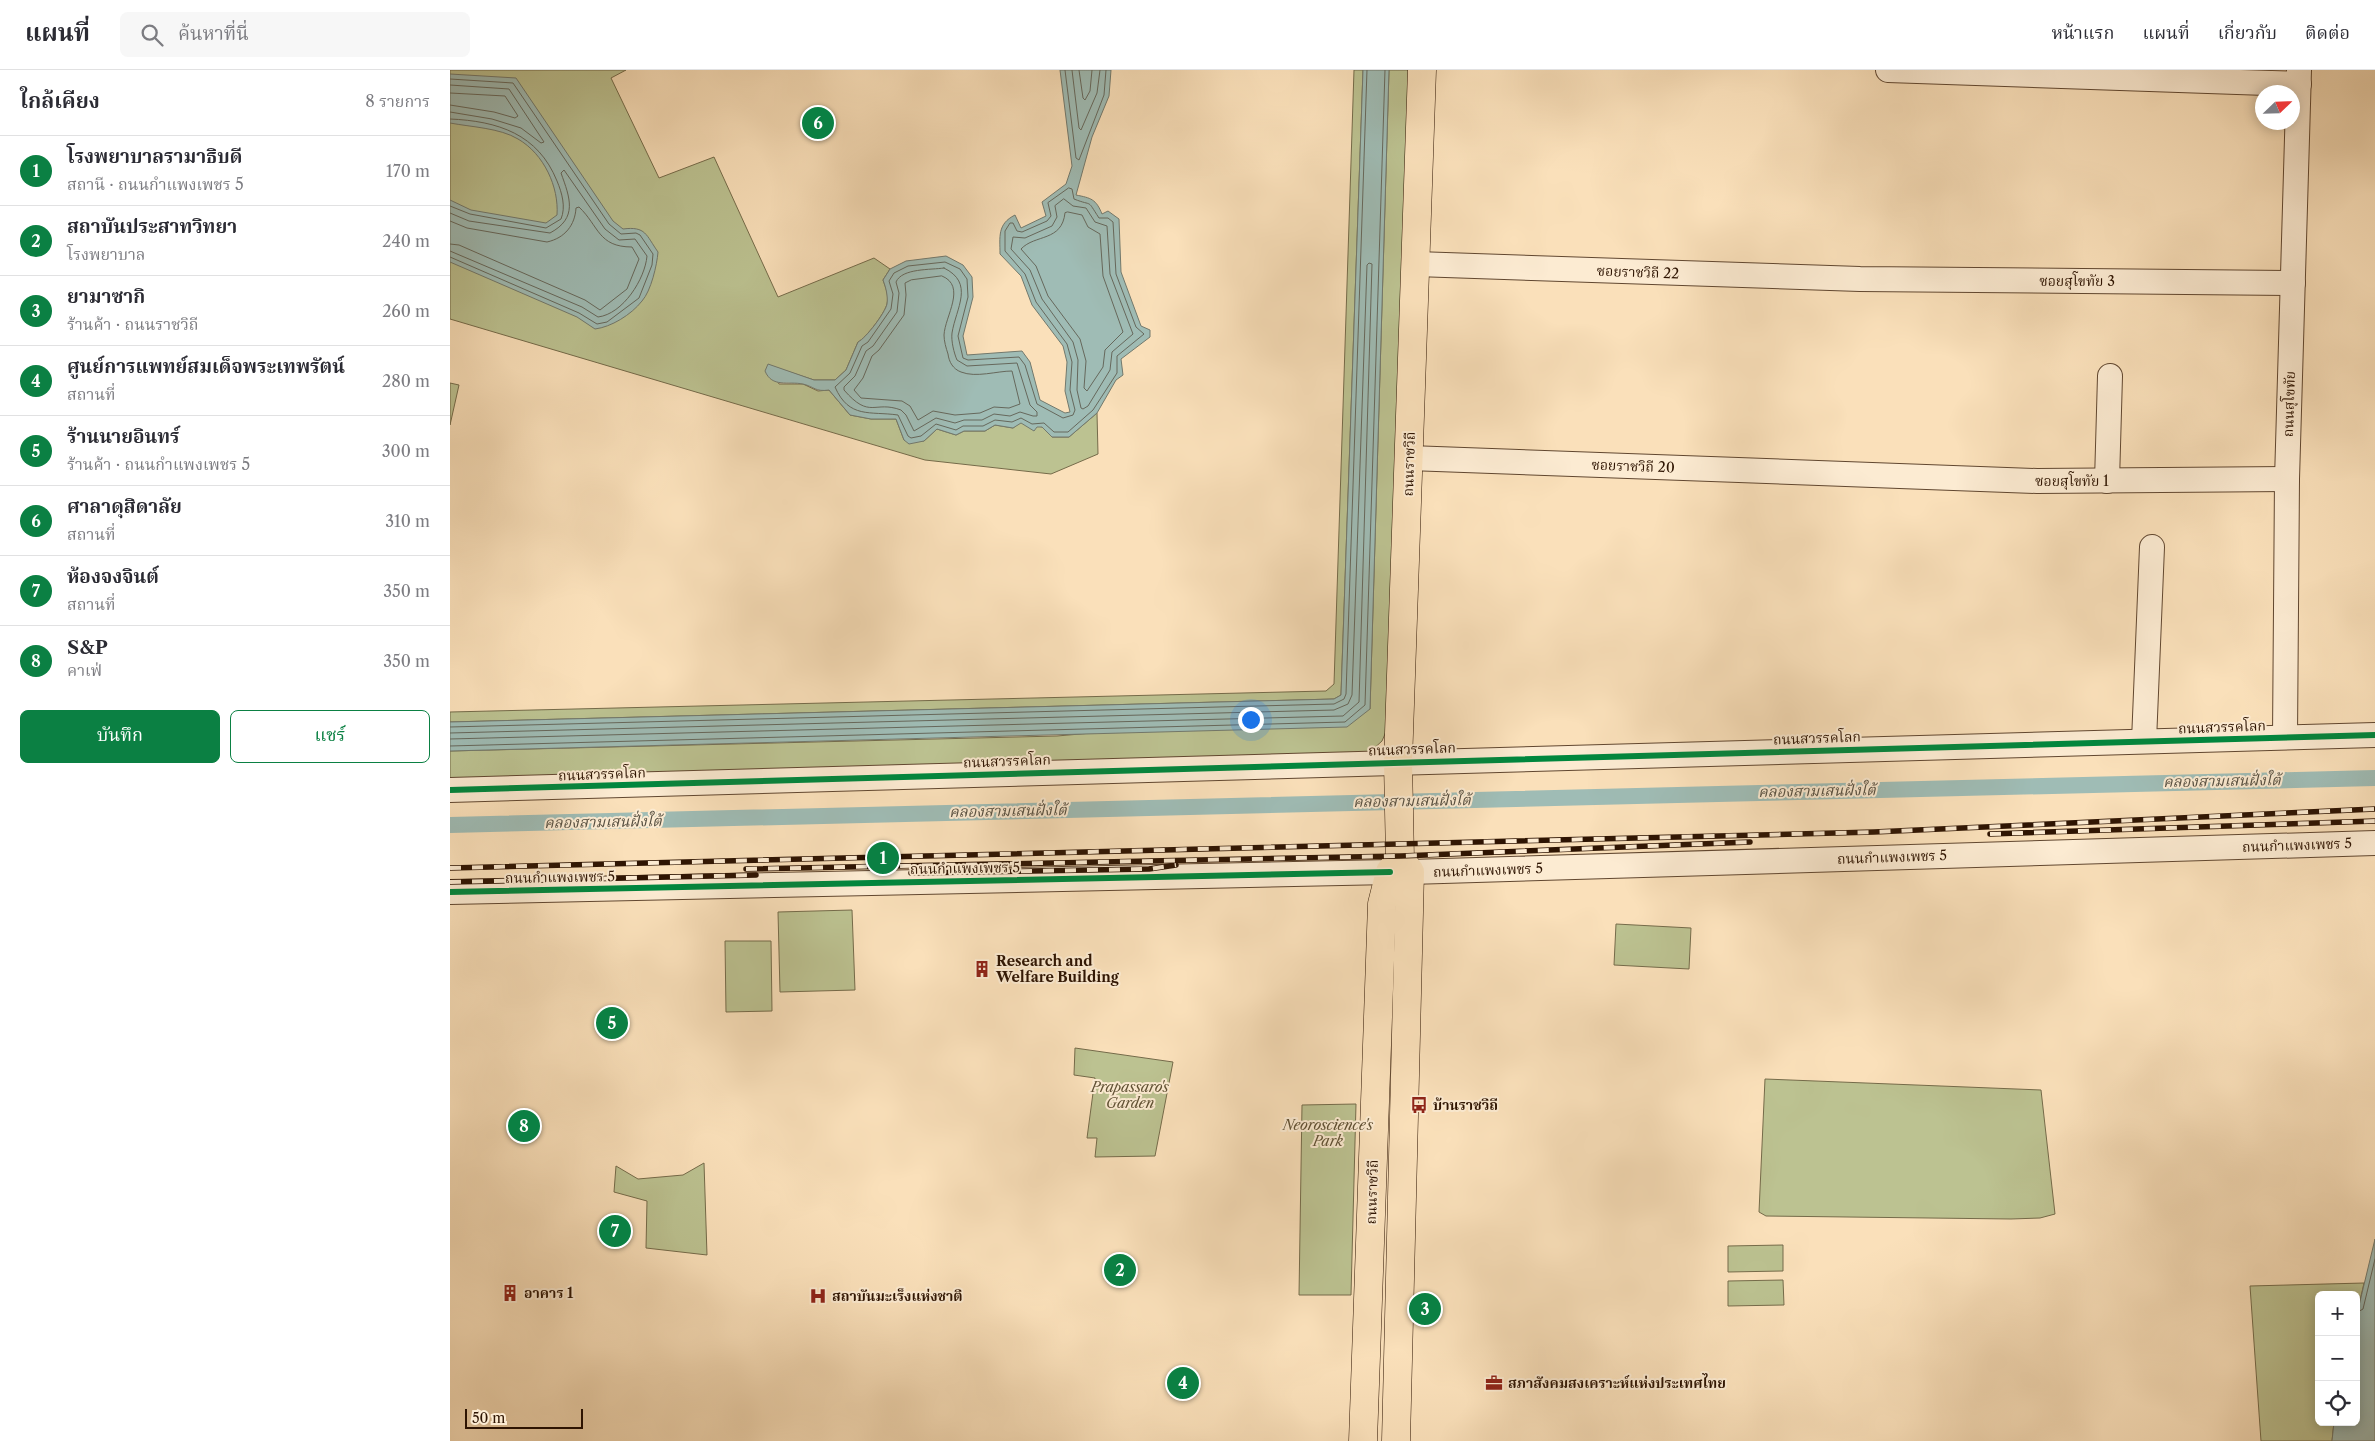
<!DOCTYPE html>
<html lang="th">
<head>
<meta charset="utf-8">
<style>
	:root { --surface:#fff; --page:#f7f7f7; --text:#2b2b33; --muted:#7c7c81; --line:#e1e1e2; --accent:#0b8043 }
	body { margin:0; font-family:"Libre Caslon Text","Noto Serif Thai",serif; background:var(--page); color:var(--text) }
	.controls { position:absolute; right:15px; bottom:15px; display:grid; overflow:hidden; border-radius:8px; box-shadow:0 2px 12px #0003 }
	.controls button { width:45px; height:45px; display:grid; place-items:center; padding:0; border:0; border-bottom:1px solid var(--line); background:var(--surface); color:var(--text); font:25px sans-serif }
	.compass { position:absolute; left:1805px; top:15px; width:45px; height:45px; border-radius:50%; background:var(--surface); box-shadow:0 2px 12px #0003; rotate:67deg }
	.scale { position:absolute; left:15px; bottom:12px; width:118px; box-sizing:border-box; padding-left:5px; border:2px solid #2e1402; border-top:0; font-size:14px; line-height:18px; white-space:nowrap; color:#2e1402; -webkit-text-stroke:4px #fcebd2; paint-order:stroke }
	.you { position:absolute; left:800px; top:649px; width:18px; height:18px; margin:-12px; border:4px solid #fff; border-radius:50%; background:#1a73e8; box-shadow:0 0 0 8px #1a73e833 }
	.badge { display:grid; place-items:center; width:32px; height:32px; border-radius:50%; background:var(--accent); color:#fff; font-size:16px; font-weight:700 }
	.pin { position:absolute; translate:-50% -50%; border:2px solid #fff; box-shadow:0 1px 5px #0006 }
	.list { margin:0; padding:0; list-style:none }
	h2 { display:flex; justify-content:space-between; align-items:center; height:65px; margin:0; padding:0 20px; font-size:21px }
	h2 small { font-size:16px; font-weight:400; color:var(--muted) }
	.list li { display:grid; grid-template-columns:32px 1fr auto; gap:15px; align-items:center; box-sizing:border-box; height:70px; padding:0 20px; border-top:1px solid var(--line) }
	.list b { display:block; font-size:19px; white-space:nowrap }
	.list p { margin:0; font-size:16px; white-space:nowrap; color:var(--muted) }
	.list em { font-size:16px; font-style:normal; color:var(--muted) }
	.actions { display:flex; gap:10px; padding:15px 20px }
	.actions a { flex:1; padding:11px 0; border:1px solid var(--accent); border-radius:8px; text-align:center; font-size:18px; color:var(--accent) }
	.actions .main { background:var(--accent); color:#fff }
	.icon { flex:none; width:28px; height:28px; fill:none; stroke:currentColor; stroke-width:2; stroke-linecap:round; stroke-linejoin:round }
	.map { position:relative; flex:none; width:1925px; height:1371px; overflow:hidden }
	header { display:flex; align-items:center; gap:30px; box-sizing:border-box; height:70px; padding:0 25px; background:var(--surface); border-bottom:1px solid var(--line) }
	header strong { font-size:24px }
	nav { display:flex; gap:28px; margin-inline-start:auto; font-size:18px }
	.search { width:350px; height:45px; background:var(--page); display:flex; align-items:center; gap:12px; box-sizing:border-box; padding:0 18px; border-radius:8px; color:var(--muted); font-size:19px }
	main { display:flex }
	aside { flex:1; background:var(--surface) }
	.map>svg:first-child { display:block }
</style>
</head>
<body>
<header>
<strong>แผนที่</strong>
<div class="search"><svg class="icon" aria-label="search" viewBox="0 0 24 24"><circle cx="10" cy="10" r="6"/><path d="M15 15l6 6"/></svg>ค้นหาที่นี่</div>
<nav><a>หน้าแรก</a><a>แผนที่</a><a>เกี่ยวกับ</a><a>ติดต่อ</a></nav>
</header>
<main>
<aside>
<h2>ใกล้เคียง<small>8 รายการ</small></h2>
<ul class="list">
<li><span class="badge">1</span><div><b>โรงพยาบาลรามาธิบดี</b><p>สถานี · ถนนกำแพงเพชร 5</p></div><em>170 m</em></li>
<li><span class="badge">2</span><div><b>สถาบันประสาทวิทยา</b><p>โรงพยาบาล</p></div><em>240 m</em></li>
<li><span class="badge">3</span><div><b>ยามาซากิ</b><p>ร้านค้า · ถนนราชวิถี</p></div><em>260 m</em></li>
<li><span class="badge">4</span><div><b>ศูนย์การแพทย์สมเด็จพระเทพรัตน์</b><p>สถานที่</p></div><em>280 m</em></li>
<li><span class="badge">5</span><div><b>ร้านนายอินทร์</b><p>ร้านค้า · ถนนกำแพงเพชร 5</p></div><em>300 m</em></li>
<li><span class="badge">6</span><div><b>ศาลาดุสิดาลัย</b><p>สถานที่</p></div><em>310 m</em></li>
<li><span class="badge">7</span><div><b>ห้องจงจินต์</b><p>สถานที่</p></div><em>350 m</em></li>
<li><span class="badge">8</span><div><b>S&amp;P</b><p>คาเฟ่</p></div><em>350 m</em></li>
</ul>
<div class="actions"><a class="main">บันทึก</a><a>แชร์</a></div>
</aside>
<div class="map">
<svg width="1925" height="1371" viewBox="0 0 1925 1371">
	<rect width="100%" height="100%" fill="#fae0ba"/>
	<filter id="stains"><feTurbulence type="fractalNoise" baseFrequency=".004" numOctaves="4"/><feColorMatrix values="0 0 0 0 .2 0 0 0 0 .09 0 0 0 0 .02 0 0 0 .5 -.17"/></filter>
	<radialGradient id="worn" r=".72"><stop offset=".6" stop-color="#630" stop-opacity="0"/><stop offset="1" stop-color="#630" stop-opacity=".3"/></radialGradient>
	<!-- green -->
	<g fill="#bcc291" stroke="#756b4a">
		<path d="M0,0H176L161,8L209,108L264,87L328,227L424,188L440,199L433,210C436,218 439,226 437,234C435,243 416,268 408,272L396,300L385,310H364L318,295L329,314H353L368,321L379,320L400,345L421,349H446L454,370L474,371L487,359L506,365L514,361H535L545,355L563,358L571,352L592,357L602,367H619L647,343L648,384L601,404L475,390L0,249Z"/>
		<polygon points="904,0 913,0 891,625 884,629 0,652 0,642 876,621 884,614"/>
		<polygon points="939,0 960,0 938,657 932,671 920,682 0,711 0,681 607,666 920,639"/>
		<polygon points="0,313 9,315 0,355"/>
		<polygon points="402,840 405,920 330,922 328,842"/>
		<polygon points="1166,854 1241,858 1239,899 1164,895"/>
		<polygon points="275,871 321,871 322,941 276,942"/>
		<polygon points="625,978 723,992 705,1086 645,1087 647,1068 637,1068 645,1008 624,1005"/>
		<polygon points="1315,1009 1591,1020 1605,1144 1590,1148 1561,1149 1316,1146 1309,1142"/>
		<polygon points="906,1034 901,1225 849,1225 852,1035"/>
		<polygon points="254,1093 257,1185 196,1178 197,1131 164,1122 166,1096 188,1109 233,1105"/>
		<polygon points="1333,1175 1333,1201 1278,1202 1278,1176"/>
		<polygon points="1333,1210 1334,1235 1278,1236 1278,1211"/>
		<polygon points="1914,1213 1906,1248 1906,1225 1869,1225 1869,1352 1884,1352 1882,1371 1811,1371 1800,1216"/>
	</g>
	<!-- water -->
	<g fill="#9fbcb5" stroke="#72796d">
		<path d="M610,0H661L659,26L642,67L626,125C641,128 646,129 652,144L658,141L669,149L671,202L691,256L700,260V267L671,289L673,305L666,310L647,343L619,367H602L592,357H587L584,361L571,353L563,358L545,355L535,361H514L506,365L487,359L474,371L459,374L454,370L446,349H421L400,345L379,320C365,322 365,317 353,314C338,311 322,318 315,301L318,294L364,310H385L396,300L408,272C416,268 435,243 437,234C438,226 436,218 433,210L440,199L456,191L496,186L513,195L522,207L523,227L513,266L517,285L572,281L580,292L590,330L615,343L620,342L615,321L617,292L613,276L582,235L571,206L550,184C550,167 547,154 565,145L571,158L596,146L592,132L616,114L622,96Z"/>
		<polygon points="913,0 939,0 920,639 897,657 0,681 0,652 884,629 891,625"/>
		<path d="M0,4L66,8L163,151L173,159C196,156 196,165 208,182C207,195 201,221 192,231C181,245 161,257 145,259L127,247L0,192V130L21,140L96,153L107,145C109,117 94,84 68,69C50,58 21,57 0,53Z"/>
		<polygon points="1925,1169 1925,1371 1882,1371 1884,1352 1906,1352 1906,1248"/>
	</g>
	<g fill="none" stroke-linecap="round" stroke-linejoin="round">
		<!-- shore -->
		<g stroke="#66685c" stroke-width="1">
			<polyline points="615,0 626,88 629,90 654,25 656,0"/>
			<polyline points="622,0 629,58 631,60 647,23 650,0"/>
			<polyline points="629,0 633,28 635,30 640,21 642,0"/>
			<polyline points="0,9 63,13 159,154 171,164 186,163 190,165 203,184 202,195 189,228 157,252 147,254 129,243 0,187"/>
			<polyline points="0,15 59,19 94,72 91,73 71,58 42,49 0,42"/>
			<polyline points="0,23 55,26 68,46 65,48 44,42 0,35"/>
			<path d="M0,49C48,51 88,64 107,111C112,123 116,137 111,149L96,158L20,144L0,136"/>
			<path d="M619,118L622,119L624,129C644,137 636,128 649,148H658L663,152L666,204L686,257L694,264L667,286V303L643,340L618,362H604L594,353L582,354L571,348L562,352L545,350L533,356H513L506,360L486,354L471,366L461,368L458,366L448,345C420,341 399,349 385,317L400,303L412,276L418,272L441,239L443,224L439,211L444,203L458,196L495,192L510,199L517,209L518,227L508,266L513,288L518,290L569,287L575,295L587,334L613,348L623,345L625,340L620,320L622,292L617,274L586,232L575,204L555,181V161L560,153H563L567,161L572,162L597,151L601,146L598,133Z"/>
			<polygon points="614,129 623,136 636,138 645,152 657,156 660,204 683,264 662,282 660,300 638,336 633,339 631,338 627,320 628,290 623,272 592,229 580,200 561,179 563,167 575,168 602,156 607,147 605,136"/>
			<path d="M618,142L632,145L638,157L650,164L653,206L673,262L655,280L653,297L637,321L634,318L636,291L630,269L598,226L586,196L571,179C585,164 612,172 615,143Z"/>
			<path d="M0,143L19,151L100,163C128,148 120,128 111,103L114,100L155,159L169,170L185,169L197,186C195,209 173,244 148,247L132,237L0,181"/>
			<path d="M0,151L17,158L97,172C115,168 125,155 126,138L129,137C149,156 148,177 182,177L189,189L177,219L150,240L135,230L9,175L0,174"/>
			<path d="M494,198C525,213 506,238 502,263C501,271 504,283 507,290L517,296L567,293L580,335L587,342V346H583L570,342L560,346L544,344L532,350H514L505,353L486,348L464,361L456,345L451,340C424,330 420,350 394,320V317L405,306L416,281L423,276L447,242L449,223L446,212C452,198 481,200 494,198Z"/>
			<path d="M492,206C517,216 495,246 494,265C494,271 496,278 498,284C499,292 503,299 511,302C526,308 547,301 562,301L570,334L559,338L544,337L530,343L505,345L483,341L468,350L460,336L452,331L411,328L404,320L413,308L422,286L429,280L454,245L456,225L455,213L461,210Z"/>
			<polyline points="0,657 884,634 894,629 896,624 917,0"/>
			<polyline points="0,663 884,640 898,634 902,625 917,195 919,193 922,194 909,632 893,646 0,669"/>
			<polyline points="0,676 895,652 915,635 935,0"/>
			<polyline points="1906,1243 1913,1239 1925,1189"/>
		</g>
		<!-- canal -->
		<polyline stroke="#9fbcb5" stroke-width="16" points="0,755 1925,708"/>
		<!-- minor casing -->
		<g stroke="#614730" stroke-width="26">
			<g id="minor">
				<polyline points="1438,0 1849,14"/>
				<polyline points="966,194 1410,209 1843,213"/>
				<polyline points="959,388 1587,411 1837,409"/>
				<polyline points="1657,411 1660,306"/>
				<polyline points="1835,667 1837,409 1849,0"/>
				<polyline points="1694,671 1702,477"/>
				<polyline points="0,720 1925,665"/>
				<polyline points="960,802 1925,773"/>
				<polyline points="0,822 940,802"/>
			</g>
		</g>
		<!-- major casing -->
		<g stroke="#2e1402" stroke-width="29">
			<g id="major">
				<polyline points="913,1371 932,834 940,802 950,788"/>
				<polyline points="946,1371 960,802 950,788 948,692 972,0"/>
			</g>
		</g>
		<!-- minor -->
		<use href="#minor" stroke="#fcebd2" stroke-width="24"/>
		<!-- major -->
		<use href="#major" stroke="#fae0ba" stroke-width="28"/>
		<!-- rail casing -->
		<g stroke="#2e1402" stroke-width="5.5">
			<g id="rail">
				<polyline points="1540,764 1925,751"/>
				<polyline points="0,798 1424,762 1925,739"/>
				<polyline points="296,799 951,786 1300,772"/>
				<polyline points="461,803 699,799 726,795"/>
				<polyline points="0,812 306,805"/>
			</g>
		</g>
		<!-- rail -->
		<use href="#rail" stroke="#fcebd2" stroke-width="4" stroke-dasharray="11" stroke-linecap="butt"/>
		<!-- cycleway casing -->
		<g stroke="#fcebd2" stroke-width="9">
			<g id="cycleway">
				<polyline points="0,720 1925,665"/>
				<polyline points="0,822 940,802"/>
			</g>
		</g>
		<!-- cycleway -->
		<use href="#cycleway" stroke="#00873e" stroke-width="6"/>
	</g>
	<!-- icons -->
	<defs>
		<g id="building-bare" transform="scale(1.35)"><path d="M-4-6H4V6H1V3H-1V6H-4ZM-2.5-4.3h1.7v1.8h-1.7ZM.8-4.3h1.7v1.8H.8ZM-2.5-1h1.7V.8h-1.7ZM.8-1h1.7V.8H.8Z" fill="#8f2418" stroke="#fcebd2" stroke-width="2.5" paint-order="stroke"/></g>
		<g id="bus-bare" transform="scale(1.35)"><path d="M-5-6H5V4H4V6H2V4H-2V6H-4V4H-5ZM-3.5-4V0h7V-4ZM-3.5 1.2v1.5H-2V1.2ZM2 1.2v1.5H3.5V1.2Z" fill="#8f2418" stroke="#fcebd2" stroke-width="2.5" paint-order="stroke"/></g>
		<g id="hospital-bare" transform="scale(1.35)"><path d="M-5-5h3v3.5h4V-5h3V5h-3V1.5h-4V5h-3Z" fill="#8f2418" stroke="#fcebd2" stroke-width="2.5" paint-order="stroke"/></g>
		<g id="office-bare" transform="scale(1.35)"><path d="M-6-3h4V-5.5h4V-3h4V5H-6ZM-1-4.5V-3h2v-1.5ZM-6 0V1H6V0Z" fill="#8f2418" stroke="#fcebd2" stroke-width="2.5" paint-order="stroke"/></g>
	</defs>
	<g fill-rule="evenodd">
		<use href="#building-bare" x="532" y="899"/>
		<use href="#bus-bare" x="969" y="1035"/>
		<use href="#building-bare" x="60" y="1223"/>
		<use href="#hospital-bare" x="368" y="1226"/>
		<use href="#office-bare" x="1044" y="1313"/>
	</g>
	<g text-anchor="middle" stroke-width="4" stroke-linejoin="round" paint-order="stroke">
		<!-- street labels -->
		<g font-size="14" fill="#2e1402" stroke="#fcebd2">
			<text transform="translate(1188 202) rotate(2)" y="5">ซอยราชวิถี 22</text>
			<text x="1627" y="216">ซอยสุโขทัย 3</text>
			<text transform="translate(1839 334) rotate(-88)" y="5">ถนนสุโขทัย</text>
			<text transform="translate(959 394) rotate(-88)" y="5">ถนนราชวิถี</text>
			<text transform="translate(1183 396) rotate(2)" y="5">ซอยราชวิถี 20</text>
			<text x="1622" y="416">ซอยสุโขทัย 1</text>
			<text transform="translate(1772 657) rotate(-2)" y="5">ถนนสวรรคโลก</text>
			<text transform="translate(1367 668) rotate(-2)" y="5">ถนนสวรรคโลก</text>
			<text transform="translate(962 679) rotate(-2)" y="5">ถนนสวรรคโลก</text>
			<text transform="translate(557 691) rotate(-2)" y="5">ถนนสวรรคโลก</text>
			<text transform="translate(152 704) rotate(-2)" y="5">ถนนสวรรคโลก</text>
			<text transform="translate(1847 775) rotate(-2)" y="5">ถนนกำแพงเพชร 5</text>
			<text transform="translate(1442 787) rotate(-2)" y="5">ถนนกำแพงเพชร 5</text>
			<text transform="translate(515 798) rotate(-1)" y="5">ถนนกำแพงเพชร 5</text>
			<text transform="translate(1038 800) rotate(-2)" y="5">ถนนกำแพงเพชร 5</text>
			<text transform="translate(110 807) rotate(-1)" y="5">ถนนกำแพงเพชร 5</text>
			<text transform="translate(922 1122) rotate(-88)" y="5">ถนนราชวิถี</text>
		</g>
		<!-- poi labels -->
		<g font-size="14" font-weight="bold" fill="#2e1402" stroke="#fcebd2" text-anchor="start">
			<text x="546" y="896">Research and<tspan x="546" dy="16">Welfare Building</tspan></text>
			<text x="983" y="1040">บ้านราชวิถี</text>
			<text x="74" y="1228">อาคาร 1</text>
			<text x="382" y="1231">สถาบันมะเร็งแห่งชาติ</text>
			<text x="1058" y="1318">สภาสังคมสงเคราะห์แห่งประเทศไทย</text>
		</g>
		<!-- park labels -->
		<g font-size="14" font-style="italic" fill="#605134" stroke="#fcebd2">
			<text x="680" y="1022">Prapassaro's<tspan x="680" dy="16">Garden</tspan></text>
			<text x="878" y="1060">Neoroscience's<tspan x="878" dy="16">Park</tspan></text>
		</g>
		<!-- water labels -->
		<g font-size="15" font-style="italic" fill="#564f41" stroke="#fcebd2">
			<text transform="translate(1772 711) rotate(-1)" y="5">คลองสามเสนฝั่งใต้</text>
			<text transform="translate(1367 721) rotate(-1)" y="5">คลองสามเสนฝั่งใต้</text>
			<text transform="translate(962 731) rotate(-1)" y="5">คลองสามเสนฝั่งใต้</text>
			<text transform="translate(558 741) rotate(-1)" y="5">คลองสามเสนฝั่งใต้</text>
			<text transform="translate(153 752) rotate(-1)" y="5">คลองสามเสนฝั่งใต้</text>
		</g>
	</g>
	<rect width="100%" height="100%" filter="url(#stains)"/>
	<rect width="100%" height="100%" fill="url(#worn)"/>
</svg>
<div class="controls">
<button>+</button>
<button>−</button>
<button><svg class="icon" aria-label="locate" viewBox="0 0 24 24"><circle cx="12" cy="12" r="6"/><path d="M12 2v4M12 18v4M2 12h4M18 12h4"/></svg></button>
</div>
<svg class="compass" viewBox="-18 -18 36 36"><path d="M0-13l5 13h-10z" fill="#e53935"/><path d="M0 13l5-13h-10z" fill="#7c7c81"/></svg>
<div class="scale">50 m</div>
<div class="you"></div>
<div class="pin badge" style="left:433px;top:788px">1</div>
<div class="pin badge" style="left:670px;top:1200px">2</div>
<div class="pin badge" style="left:975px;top:1239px">3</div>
<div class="pin badge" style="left:733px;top:1313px">4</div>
<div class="pin badge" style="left:162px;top:953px">5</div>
<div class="pin badge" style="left:368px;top:53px">6</div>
<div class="pin badge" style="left:165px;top:1161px">7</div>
<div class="pin badge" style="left:74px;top:1056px">8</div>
</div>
</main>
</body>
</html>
